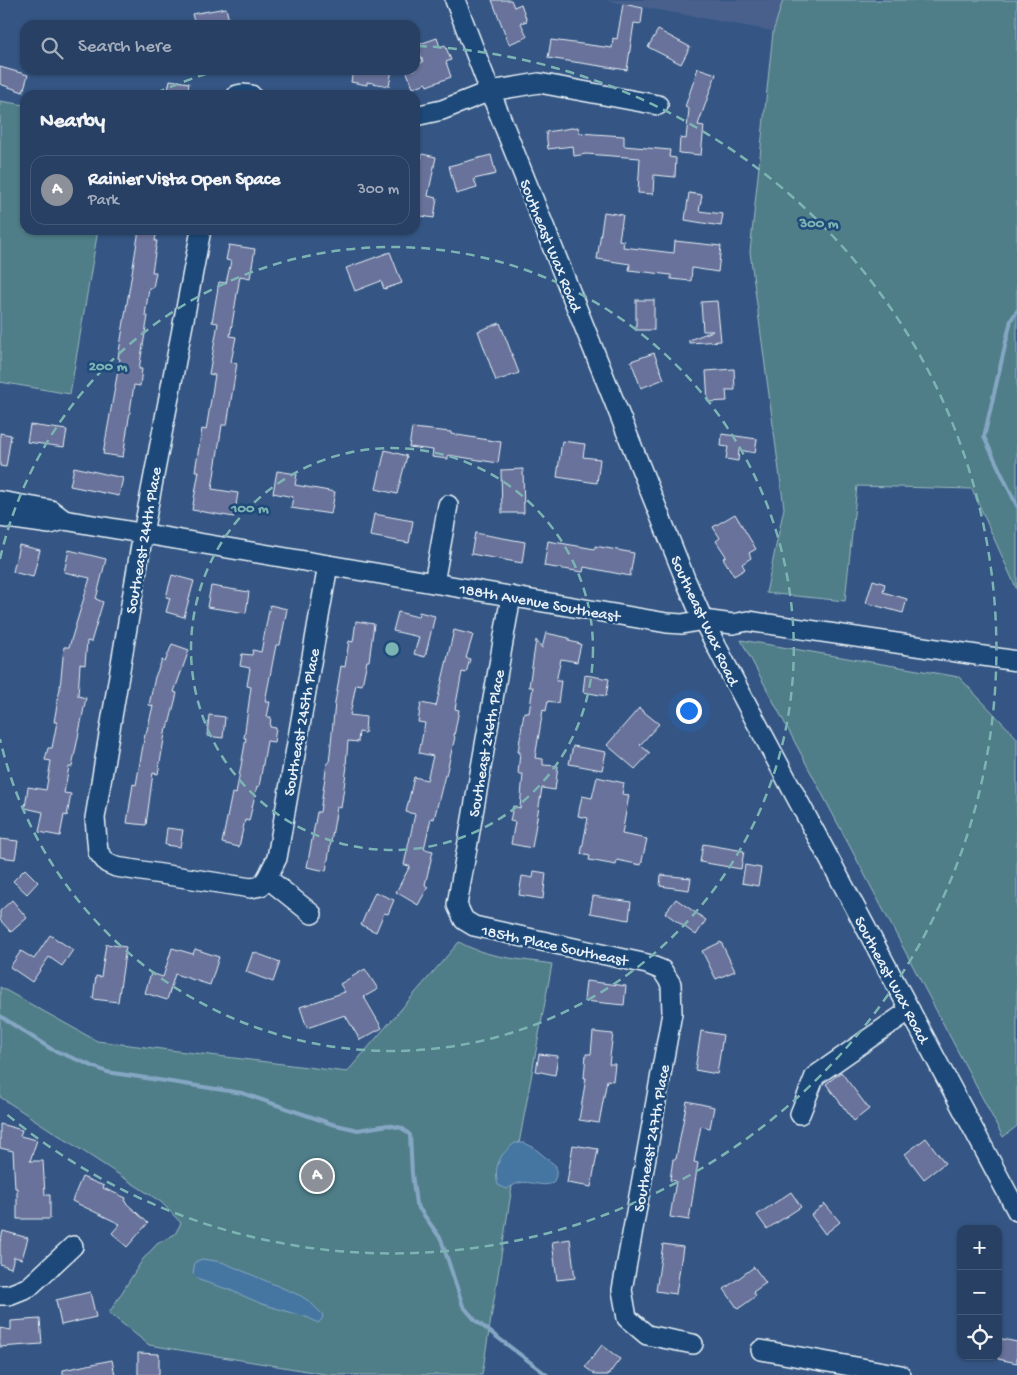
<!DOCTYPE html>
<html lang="en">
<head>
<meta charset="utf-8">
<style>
	:root { --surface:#284063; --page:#344b6c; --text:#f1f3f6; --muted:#a5afbe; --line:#445978; --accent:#8c9099 }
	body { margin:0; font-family:"Gochi Hand",sans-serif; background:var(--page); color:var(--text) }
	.controls { position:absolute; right:15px; bottom:15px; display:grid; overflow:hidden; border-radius:10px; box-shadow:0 1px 4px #0004 }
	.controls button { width:45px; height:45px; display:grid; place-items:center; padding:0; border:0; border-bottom:1px solid var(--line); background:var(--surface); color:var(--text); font:25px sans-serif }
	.you { position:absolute; left:688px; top:710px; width:18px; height:18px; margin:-12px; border:4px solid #fff; border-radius:50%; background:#1a73e8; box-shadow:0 0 0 8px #1a73e833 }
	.badge { display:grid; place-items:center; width:32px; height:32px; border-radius:50%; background:var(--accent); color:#fff; font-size:16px; font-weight:700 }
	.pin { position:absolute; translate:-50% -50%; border:2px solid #fff; box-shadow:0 1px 5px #0006 }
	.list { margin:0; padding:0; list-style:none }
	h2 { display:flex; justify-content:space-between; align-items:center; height:65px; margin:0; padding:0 20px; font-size:21px }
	h2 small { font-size:16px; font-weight:400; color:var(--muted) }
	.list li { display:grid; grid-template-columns:32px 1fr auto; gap:15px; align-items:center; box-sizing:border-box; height:70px; margin:0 10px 10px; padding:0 10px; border:1px solid var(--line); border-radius:15px }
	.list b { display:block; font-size:19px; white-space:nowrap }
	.list p { margin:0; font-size:16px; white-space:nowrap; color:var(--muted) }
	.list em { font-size:16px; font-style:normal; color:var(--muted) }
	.icon { flex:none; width:28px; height:28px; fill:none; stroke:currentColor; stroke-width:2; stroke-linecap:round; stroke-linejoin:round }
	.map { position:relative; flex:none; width:1017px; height:1375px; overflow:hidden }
	.search { position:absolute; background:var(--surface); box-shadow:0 1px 4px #0004; left:20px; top:20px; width:400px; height:55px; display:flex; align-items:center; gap:12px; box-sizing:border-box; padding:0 18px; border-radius:15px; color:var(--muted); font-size:19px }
	.panel { position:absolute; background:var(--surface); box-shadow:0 1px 4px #0004; left:20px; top:90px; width:400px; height:145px; border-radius:15px }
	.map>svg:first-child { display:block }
</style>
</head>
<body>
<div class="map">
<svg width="1017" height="1375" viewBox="0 0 1017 1375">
	<rect width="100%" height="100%" fill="#355684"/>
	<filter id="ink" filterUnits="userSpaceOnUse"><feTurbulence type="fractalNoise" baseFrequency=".02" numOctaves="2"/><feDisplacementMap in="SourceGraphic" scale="10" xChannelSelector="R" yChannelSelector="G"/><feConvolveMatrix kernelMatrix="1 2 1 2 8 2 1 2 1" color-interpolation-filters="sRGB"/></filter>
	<g filter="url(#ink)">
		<!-- built -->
		<polygon fill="#48618d" points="605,0 783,0 773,31"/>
		<!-- green -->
		<g fill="#507e88" stroke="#9cb8c0">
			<polygon points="783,0 1017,0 1017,590 972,489 857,486 845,601 766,593 784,508 750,252 773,32"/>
			<polygon points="0,101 25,105 25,230 98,230 70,394 0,382"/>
			<polygon points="741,640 959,677 1017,738 1017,1126 1003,1137"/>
			<path d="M459,942C487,958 521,959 552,964L518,1149L482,1375H331L241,1360L149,1345L109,1313L143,1259L157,1244L175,1234L181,1223L161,1202L0,1097V987L97,1041L347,1072Z"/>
		</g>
		<!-- water -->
		<g fill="#4575a1" stroke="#86a7c4">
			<path d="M515,1143H524L533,1147L556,1166V1176L553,1183C542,1188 530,1180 519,1183C515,1184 510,1187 507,1189L498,1185C493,1166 500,1154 515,1143Z"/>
			<polygon points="202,1259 222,1262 301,1296 310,1302 323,1315 322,1319 318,1323 309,1318 262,1304 230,1290 199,1280 193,1274 195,1262"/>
		</g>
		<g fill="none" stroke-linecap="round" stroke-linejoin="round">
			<!-- stream -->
			<g stroke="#86a7c4" stroke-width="4">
				<polyline points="1017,311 1011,320 984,437 1017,506"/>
				<polyline points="0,1016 51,1049 107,1072 242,1093 332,1124 358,1130 388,1125 402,1128 410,1135 412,1174 416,1204 441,1239 463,1306 476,1321 547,1375"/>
			</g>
		</g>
		<!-- building -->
		<g fill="#69729a" stroke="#e8f1f8">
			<polygon points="492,0 511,0 514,7 521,4 527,21 521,23 527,37 509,44"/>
			<polygon points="623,4 643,8 641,24 634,23 627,70 548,58 551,40 612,48 613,38 617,39"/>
			<polygon points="226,8 230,25 195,25 192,14"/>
			<polygon points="658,30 690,47 681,64 648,47"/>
			<polygon points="437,38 440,47 445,45 451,60 446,62 451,77 427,86 426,83 413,88 406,70 415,70 415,65 423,62 417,45"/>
			<polygon points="0,67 28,75 23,92 0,84"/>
			<polygon points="698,68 716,74 698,125 704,126 701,155 679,153 680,138 686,139 689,109 685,107"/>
			<polygon points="353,70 392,70 389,86 367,82 367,85 351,82"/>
			<polygon points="170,80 189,83 187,95 167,95"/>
			<polygon points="578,127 579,133 624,136 624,146 670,150 669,157 676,158 675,177 654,175 653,194 638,193 640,158 586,154 574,156 573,146 548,149 546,132"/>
			<polygon points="422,154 436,157 428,196 437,198 434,218 415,215 415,159 421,160"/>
			<polygon points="491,155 496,174 474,179 477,188 456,194 449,166"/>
			<polygon points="689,193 702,195 699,211 723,214 721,226 685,220"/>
			<polygon points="604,212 623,215 619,240 624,241 623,247 674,253 675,241 721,246 718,272 692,268 691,281 671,279 671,275 629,270 630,264 597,259"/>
			<polygon points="139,230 157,230 155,241 157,241 152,272 156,272 153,288 149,288 145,316 148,316 139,369 142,369 140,386 134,385 123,457 103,454 120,359 118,358"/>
			<polygon points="229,245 255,249 250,278 240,276 230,336 236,337 231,362 237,363 227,425 222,425 212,489 238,493 234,517 192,510 199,471 195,471 202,429 206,430 215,375 209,374 218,323 212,322 219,282 226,283 231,261 226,260"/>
			<polygon points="390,252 402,283 384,289 381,281 355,291 346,268"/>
			<rect x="636" y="300" width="18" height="30"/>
			<polygon points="717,301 721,341 689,343 689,340 713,331 703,331 701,302"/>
			<polygon points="500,323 519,373 496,381 478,331"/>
			<polygon points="654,353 664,379 641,388 631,361"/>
			<polygon points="734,369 735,390 726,390 727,401 708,402 706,371"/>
			<polygon points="30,425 67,430 64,447 27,442"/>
			<polygon points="412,428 451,432 451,434 501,442 498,463 448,455 448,459 432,457 433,450 409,447"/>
			<polygon points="0,433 11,435 6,467 0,466"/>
			<polygon points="722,434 757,439 755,453 739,450 738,461 726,459 728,447 721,446"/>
			<polygon points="562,441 585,444 583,457 600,459 597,483 557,477"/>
			<polygon points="385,450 407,456 397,494 376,489"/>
			<polygon points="74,467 123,478 119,496 70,486"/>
			<polygon points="523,469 524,513 502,513 501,470"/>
			<polygon points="277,471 297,474 295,485 335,492 331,514 291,508 293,497 273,493"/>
			<polygon points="374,514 413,521 409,543 370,536"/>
			<polygon points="735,514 756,549 749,553 751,558 742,564 745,569 734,576 723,558 726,556 716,541 720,538 713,527"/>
			<polygon points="475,533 525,542 522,563 471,554"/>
			<polygon points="548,541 595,549 595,546 634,553 630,576 584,567 583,572 544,566"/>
			<polygon points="19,545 40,550 33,577 13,572"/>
			<polygon points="69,550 106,559 96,599 103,602 91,642 87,641 85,665 80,664 78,696 86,698 72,767 69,767 64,793 71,794 67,816 64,815 60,836 39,832 43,812 25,808 28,787 46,790 51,761 45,760 48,748 52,748 57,722 54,722 60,688 64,647 69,647 90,578 64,572"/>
			<polygon points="172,575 194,581 184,617 166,612 170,598 166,597"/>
			<polygon points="873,580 885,584 883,592 907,599 903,613 866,603"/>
			<polygon points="211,586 249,592 246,613 207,607"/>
			<polygon points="270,605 287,609 280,645 276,645 265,702 270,702 267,717 271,717 270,727 276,728 274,742 267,741 259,787 257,786 249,821 245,820 239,847 222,843 232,793 236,794 246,738 244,738 251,687 247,686 250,668 240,666 242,654 252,655 253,650 261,652"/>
			<polygon points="398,612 418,617 419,612 435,616 425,657 414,654 419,637 393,631"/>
			<polygon points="356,621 374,624 369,661 367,661 362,685 356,684 350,715 366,717 365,733 359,732 358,742 348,741 346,765 347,766 341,808 337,807 326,871 307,867 317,812 320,812 327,763 329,763 335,703 341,666 345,667 349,641 353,642"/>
			<polygon points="454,630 473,635 466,658 470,659 466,673 462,672 455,709 459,710 454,736 455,737 446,775 445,775 434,819 431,818 424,849 433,851 425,885 428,887 418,905 396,892 410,866 404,865 415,814 406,812 414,777 427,780 433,756 419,753 425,723 418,722 421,703 436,706"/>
			<polygon points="546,633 569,638 569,641 581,644 577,662 561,659 556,681 561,681 558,703 548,701 546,711 543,710 535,758 543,759 543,765 558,766 555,790 542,788 532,848 511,844 515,822 510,821 513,806 520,808 523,774 518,774 520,752 518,752 524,712 529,713 533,687 529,687 536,640 542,648"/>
			<polygon points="172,644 189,650 174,692 177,693 168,729 166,728 158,774 153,773 146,825 127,823 133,784 136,785 145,734 146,734 153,706 149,705 155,677 162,660 165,662"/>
			<polygon points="585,675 609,679 606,696 583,692"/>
			<polygon points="639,708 659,724 640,745 650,753 635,769 607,745"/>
			<polygon points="209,715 225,717 223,738 207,736"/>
			<polygon points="573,746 606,752 602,770 569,764"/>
			<polygon points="597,777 624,783 622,794 629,795 622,834 647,839 641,865 617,860 616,865 589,860 590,856 581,854 588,818 578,816 582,796 592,798"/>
			<polygon points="167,828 183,830 180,847 165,845"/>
			<polygon points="0,839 18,841 15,859 0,857"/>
			<polygon points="703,844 744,851 741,869 700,862"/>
			<polygon points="745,865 761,868 758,886 742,883"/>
			<polygon points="25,869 38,882 27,894 13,881"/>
			<polygon points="534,871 546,873 543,899 519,895 522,876 533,878"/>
			<polygon points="661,875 691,878 689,890 660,886"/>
			<polygon points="375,892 394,900 388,914 384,913 376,932 361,925"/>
			<polygon points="593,896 631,902 629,920 590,913"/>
			<polygon points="676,899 706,920 696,935 665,913"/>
			<polygon points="12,900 27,918 11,932 0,920 0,911"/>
			<polygon points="50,935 73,950 62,966 49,957 32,982 10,967 21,951 34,959"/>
			<polygon points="721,942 735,971 716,979 702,951"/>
			<polygon points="106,944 126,947 118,1002 93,999 96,976 101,977"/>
			<polygon points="172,948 193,954 195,949 219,957 210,985 175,974 167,1000 145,993 151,973 163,977"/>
			<polygon points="253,952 280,962 273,982 246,972"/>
			<polygon points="365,969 378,989 364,997 382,1028 360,1040 345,1015 307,1028 300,1007 345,992 340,984"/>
			<polygon points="586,981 626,986 624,1005 584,1001"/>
			<polygon points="701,1031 723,1035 717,1074 695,1070"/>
			<polygon points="593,1032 613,1034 609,1064 615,1064 613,1081 607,1080 599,1123 579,1120 586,1078 584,1078 586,1054 591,1054"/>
			<polygon points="539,1054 558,1056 555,1075 536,1071"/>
			<polygon points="841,1072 869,1109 854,1121 826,1084"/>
			<polygon points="687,1101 714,1107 710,1128 701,1126 694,1162 698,1163 689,1220 670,1217 676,1181 670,1180 673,1159 676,1159"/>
			<polygon points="0,1124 22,1130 20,1136 37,1140 30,1161 43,1161 45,1195 50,1195 50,1219 17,1219 17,1188 15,1188 13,1151 0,1148"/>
			<polygon points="926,1138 945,1163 924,1179 905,1154"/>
			<polygon points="573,1145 598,1149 591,1187 567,1183"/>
			<polygon points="82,1177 104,1186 103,1188 126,1198 125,1202 148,1223 127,1247 112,1233 120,1224 72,1201"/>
			<polygon points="791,1192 801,1207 767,1229 757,1215"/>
			<polygon points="825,1204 840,1222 825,1234 811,1215"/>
			<polygon points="3,1231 28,1238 22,1259 14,1257 11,1268 0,1264 0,1242"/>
			<polygon points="570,1239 575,1278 557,1280 552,1242"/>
			<polygon points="663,1244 683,1247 676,1294 656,1291"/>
			<polygon points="754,1267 766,1283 753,1292 756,1296 738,1309 724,1289"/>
			<polygon points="90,1292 96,1317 61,1325 56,1300"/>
			<polygon points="40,1319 42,1344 0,1347 0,1328 11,1330 11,1321"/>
			<polygon points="998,1338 1017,1342 1017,1363 998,1359"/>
			<polygon points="602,1345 620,1359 608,1375 596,1375 585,1367"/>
			<polygon points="138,1353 159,1354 159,1375 138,1375"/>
			<polygon points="112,1360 115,1375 63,1375 63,1370"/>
		</g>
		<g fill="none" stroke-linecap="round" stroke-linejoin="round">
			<!-- minor casing -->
			<g stroke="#e8f1f8" stroke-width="22">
				<g id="minor">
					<polyline points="455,0 490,91 686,581 703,620 738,688 1017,1211"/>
					<polyline points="237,95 242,94 251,95"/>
					<polyline points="415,116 442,110 490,91 539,83 658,105"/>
					<polyline points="201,230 143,533 95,818 98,852 107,863 116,867 251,888 261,886 267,878 312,914"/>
					<polyline points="0,501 51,510 64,520 50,524 0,517"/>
					<polyline points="64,520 667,623 682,624 703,620 733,624 748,621 1017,661"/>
					<polyline points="434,583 448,505"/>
					<polyline points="511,596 457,905 464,920 474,926 647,964 662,970 671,984 672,1013 622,1290 627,1318 647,1335 693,1344"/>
					<polyline points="267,878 277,858 328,565"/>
					<polyline points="800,1114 815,1076 910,1010"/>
					<polyline points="0,1295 9,1295 29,1287 73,1246"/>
					<polyline points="761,1350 901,1375"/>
				</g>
			</g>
			<!-- minor -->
			<use href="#minor" stroke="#1f4a7a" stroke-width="19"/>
		</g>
	</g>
	<!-- distance rings -->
	<g fill="none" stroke="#7cb4b3" stroke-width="2.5" stroke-dasharray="9 6">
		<circle cx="392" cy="649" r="201"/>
		<path d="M0 559A402 402 0 1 1 0 739"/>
		<path d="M156 93A604 604 0 0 1 215 71M418 46A604 604 0 1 1 4 1112"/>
	</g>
	<g text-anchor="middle" stroke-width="5" stroke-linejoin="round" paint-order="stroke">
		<!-- street labels -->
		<g font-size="16" fill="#e8f1f8" stroke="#1f4a7a">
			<text transform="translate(552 245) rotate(68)" y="6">Southeast Wax Road</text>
			<text transform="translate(142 540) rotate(-80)" y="6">Southeast 244th Place</text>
			<text transform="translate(540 601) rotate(10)" y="6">188th Avenue Southeast</text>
			<text transform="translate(706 620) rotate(65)" y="6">Southeast Wax Road</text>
			<text transform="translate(300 722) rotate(-80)" y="6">Southeast 245th Place</text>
			<text transform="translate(485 743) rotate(-80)" y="6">Southeast 246th Place</text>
			<text transform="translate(555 944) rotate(12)" y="6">185th Place Southeast</text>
			<text transform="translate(893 979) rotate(62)" y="6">Southeast Wax Road</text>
			<text transform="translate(650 1138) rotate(-80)" y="6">Southeast 247th Place</text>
		</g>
	</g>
	<circle cx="392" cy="649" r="8" fill="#7cb4b3" stroke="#1f4a7a" stroke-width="2.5"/>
	<g font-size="15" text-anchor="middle" font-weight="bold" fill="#7cb4b3" stroke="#1f4a7a" stroke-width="5" stroke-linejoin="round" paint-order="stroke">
		<text x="819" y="227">300 m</text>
		<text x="108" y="370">200 m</text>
		<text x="250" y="512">100 m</text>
	</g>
</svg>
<div class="controls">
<button>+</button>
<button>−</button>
<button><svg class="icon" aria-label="locate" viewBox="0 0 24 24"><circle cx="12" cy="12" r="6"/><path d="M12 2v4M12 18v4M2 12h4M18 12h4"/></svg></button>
</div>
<div class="you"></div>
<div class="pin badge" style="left:317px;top:1176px">A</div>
<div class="search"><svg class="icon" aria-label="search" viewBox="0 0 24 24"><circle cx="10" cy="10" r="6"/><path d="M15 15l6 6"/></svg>Search here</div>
<section class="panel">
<h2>Nearby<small></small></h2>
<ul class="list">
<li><span class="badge">A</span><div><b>Rainier Vista Open Space</b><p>Park</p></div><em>300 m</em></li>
</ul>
</section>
</div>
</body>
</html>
